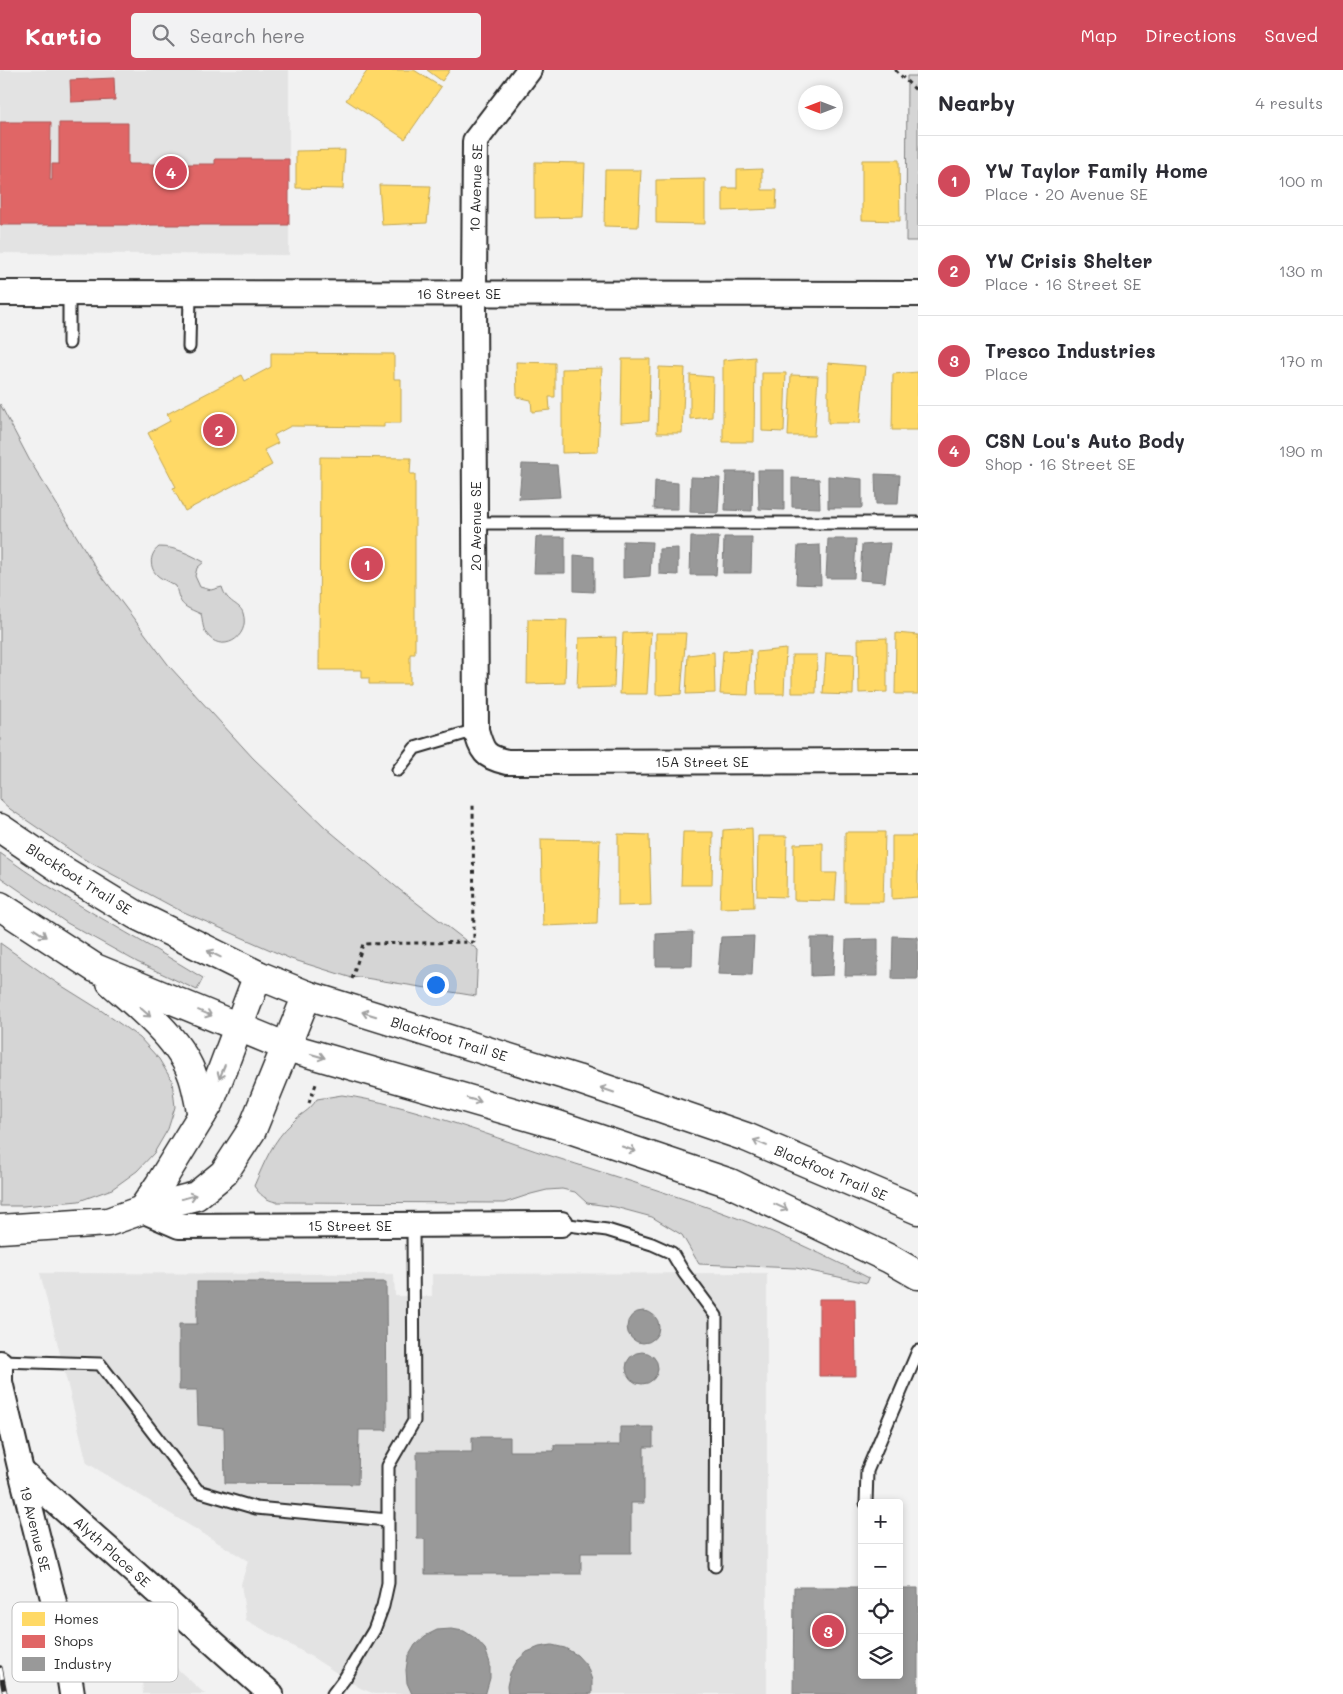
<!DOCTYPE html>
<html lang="en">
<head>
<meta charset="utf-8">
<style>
	:root { --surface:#fff; --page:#f2f2f3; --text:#2b2b33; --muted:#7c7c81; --line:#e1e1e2; --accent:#d1495b }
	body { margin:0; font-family:Mali,sans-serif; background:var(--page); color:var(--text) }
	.controls { position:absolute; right:15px; bottom:15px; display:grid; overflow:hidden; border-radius:5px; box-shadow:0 2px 8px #0003 }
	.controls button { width:45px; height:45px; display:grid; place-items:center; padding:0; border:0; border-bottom:1px solid var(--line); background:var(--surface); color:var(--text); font:25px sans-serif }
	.compass { position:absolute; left:798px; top:15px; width:45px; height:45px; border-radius:50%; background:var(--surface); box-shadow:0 2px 8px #0003; rotate:270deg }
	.you { position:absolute; left:435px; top:914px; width:18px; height:18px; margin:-12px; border:4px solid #fff; border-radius:50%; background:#1a73e8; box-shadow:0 0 0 8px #1a73e833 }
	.badge { display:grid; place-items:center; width:32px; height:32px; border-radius:50%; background:var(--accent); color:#fff; font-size:16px; font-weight:700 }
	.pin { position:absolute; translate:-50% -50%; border:2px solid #fff; box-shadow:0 1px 5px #0006 }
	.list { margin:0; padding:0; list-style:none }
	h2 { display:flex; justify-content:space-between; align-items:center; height:65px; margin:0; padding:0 20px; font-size:21px }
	h2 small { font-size:16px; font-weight:400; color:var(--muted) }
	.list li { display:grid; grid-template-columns:32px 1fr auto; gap:15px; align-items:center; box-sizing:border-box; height:90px; padding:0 20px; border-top:1px solid var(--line) }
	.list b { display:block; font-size:19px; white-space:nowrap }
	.list p { margin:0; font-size:16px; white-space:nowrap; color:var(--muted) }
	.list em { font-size:16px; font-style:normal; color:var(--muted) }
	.icon { flex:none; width:28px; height:28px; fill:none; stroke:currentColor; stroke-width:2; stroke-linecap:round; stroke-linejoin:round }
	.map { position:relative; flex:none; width:918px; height:1624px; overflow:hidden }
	header { display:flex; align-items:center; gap:30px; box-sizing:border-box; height:70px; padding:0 25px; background:var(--accent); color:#fff }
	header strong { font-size:24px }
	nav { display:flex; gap:28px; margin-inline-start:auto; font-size:18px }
	.search { width:350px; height:45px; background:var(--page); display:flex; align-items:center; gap:12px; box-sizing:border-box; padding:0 18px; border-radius:5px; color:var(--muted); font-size:19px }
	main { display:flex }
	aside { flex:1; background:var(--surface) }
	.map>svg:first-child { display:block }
</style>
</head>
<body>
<header>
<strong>Kartio</strong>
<div class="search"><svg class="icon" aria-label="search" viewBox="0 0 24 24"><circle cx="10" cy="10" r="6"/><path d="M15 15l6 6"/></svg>Search here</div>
<nav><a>Map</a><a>Directions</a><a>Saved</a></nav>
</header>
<main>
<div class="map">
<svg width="918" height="1624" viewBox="0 0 918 1624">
	<rect width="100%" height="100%" fill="#f2f2f2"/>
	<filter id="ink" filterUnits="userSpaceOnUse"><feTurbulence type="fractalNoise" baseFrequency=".02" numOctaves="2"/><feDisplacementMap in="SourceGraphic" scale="10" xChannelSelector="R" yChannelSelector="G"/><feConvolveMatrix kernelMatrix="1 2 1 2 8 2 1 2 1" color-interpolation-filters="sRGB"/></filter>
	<g filter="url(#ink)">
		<!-- built -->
		<g fill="#e3e3e3">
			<polygon points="0,0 289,0 289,185 0,183"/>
			<polygon points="40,1203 394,1204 395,1226 432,1226 432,1204 767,1203 767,1624 375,1624 360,1618 312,1587 246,1550 241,1514 248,1491 87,1393"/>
			<polygon points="139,1564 205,1624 143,1624"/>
		</g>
		<!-- green -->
		<g fill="#d5d5d5" stroke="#808080">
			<polygon points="907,6 918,6 918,171 906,171"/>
			<polygon points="0,334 30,391 98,501 170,597 253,688 326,758 400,820 478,880 476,926 359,907 352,908 291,889 177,839 82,788 10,739 0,730"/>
			<path d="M159,477C176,477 189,484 204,492L197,498L195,506L200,517L211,520L222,517C227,534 240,533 243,543C251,568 220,585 206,563C202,557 203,550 201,544C183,536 180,536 176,516C171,513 166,511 161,508C149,501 148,485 159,477Z"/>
			<path d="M0,783C64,830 135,866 203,908L197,920L137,892L67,853L0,807Z"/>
			<polygon points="0,873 54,911 102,941 140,968 159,989 172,1011 175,1037 168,1059 154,1083 137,1101 112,1119 79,1131 23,1136 0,1136"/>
			<path d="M342,1025C412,1035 481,1063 548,1085C622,1109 697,1131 770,1161C803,1175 836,1191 869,1208L867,1213L796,1198L699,1194L682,1165L652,1147L615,1137L587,1133L575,1122L562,1119L547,1120L531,1124L504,1133L276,1132C266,1130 260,1125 254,1116C264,1093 273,1070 292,1053C302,1042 308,1043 317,1029Z"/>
		</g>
		<!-- homes -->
		<g fill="#ffd966" stroke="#bfa554">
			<polygon points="368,0 414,0 441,17 405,69 346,30"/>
			<polygon points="427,0 450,0 442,11"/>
			<polygon points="345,80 343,119 296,118 296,81"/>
			<polygon points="862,90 899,90 900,151 862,150"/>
			<polygon points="535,92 585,93 583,147 535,148"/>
			<polygon points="762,99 762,120 777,120 776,139 723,141 723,118 737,118 737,100"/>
			<polygon points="605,100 641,100 638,157 604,156"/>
			<polygon points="705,109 705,154 656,153 656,110"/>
			<polygon points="379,115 431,116 427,153 382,155"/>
			<polygon points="271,283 394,284 394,309 401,309 401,353 384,353 384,357 291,356 274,365 278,373 264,380 272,395 185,441 173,418 176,417 148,363 170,351 167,344 242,305 245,311 271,297"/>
			<polygon points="755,287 754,372 723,372 723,290"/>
			<polygon points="622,289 650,289 649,351 621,353"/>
			<polygon points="516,292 555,293 555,327 549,327 550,340 532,342 531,330 517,327"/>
			<polygon points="828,293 865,296 860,353 828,353"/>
			<polygon points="659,297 685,298 682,363 657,363"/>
			<polygon points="602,298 598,382 562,383 562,299"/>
			<polygon points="918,302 918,360 892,360 893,304"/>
			<polygon points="762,303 786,303 784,362 762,361"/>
			<polygon points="690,305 713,307 712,347 690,349"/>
			<polygon points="791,305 818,306 814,366 788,366"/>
			<polygon points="320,387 411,388 410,404 415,404 415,584 410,584 410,614 369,614 369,608 362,608 362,600 319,600"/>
			<polygon points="528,549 567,550 565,613 527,614"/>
			<polygon points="651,562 647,624 620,624 623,563"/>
			<polygon points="656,563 686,563 681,624 656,625"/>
			<polygon points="896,563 918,565 918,624 895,624"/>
			<polygon points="616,567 614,617 577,618 579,568"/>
			<polygon points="887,568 887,622 859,623 858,569"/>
			<polygon points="786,579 784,624 757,624 756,582"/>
			<polygon points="751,580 748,625 720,624 723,581"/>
			<polygon points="714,582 715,623 686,624 688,585"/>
			<polygon points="826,583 854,584 853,625 823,624"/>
			<polygon points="792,585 817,585 816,623 792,623"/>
			<polygon points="752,758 754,837 720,838 723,760"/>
			<polygon points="683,762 713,762 712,815 681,815"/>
			<polygon points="845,762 885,762 883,832 845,832"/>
			<polygon points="618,764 649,765 651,835 618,836"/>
			<polygon points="758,766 787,766 786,827 757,826"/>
			<polygon points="892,766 918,766 918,827 892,829"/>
			<polygon points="541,769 600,770 597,854 543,856"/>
			<polygon points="823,773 823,803 837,803 835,831 794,830 794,774"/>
		</g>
		<!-- shops -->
		<g fill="#e06666" stroke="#aa5454">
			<polygon points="114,8 115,30 71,32 70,10"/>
			<polygon points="0,52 51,52 50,110 52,110 52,94 59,94 59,53 128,53 128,94 215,94 215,89 289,89 289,155 0,155"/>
			<polygon points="819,1229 855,1229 856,1306 819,1306"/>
		</g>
		<!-- industry -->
		<g fill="#999" stroke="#787878">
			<polygon points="522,394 557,395 560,427 519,429"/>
			<polygon points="758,400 784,400 784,440 759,439"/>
			<polygon points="726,402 753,402 752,441 725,440"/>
			<polygon points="875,404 900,405 898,434 876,434"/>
			<polygon points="828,406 862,409 862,438 828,438"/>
			<polygon points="691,407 720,408 718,443 690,442"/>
			<polygon points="792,408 819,409 820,438 792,437"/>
			<polygon points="655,411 678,413 678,439 654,439"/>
			<polygon points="536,467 565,467 565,503 534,503"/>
			<polygon points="691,467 719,467 716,505 690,505"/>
			<polygon points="724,467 752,467 751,503 723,503"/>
			<polygon points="828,469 856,469 854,508 826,508"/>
			<polygon points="623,471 652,472 650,506 623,508"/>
			<polygon points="890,473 885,512 860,510 862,475"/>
			<polygon points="820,475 821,515 796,514 798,476"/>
			<polygon points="678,478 678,505 659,504 659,479"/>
			<polygon points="574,485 594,487 594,522 574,521"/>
			<polygon points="693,862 692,896 656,896 656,864"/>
			<polygon points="754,866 752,905 718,904 721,867"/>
			<polygon points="893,866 918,867 918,909 892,909"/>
			<polygon points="811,868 835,868 833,905 811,906"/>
			<polygon points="878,869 878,906 845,906 846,870"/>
			<polygon points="197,1212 386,1212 387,1360 359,1360 358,1414 225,1413 224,1358 198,1355 197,1320 179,1320 179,1254 197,1254"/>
			<circle cx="643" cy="1257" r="16"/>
			<circle cx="642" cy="1298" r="16"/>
			<polygon points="620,1357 653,1357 653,1377 644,1377 644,1433 631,1433 631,1483 581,1483 581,1504 425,1504 425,1469 417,1469 417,1382 472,1382 472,1367 510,1367 510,1381 554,1381 554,1375 620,1375"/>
			<polygon points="794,1517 862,1517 862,1605 899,1605 899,1518 918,1518 918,1624 793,1624"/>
			<polygon points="451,1559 464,1561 475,1568 485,1579 490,1593 490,1608 486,1622 485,1624 412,1624 407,1613 406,1600 408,1587 415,1575 425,1566 437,1560"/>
			<polygon points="552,1575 565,1578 577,1585 587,1596 592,1610 592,1624 508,1624 507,1616 510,1603 517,1591 527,1582 539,1577"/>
		</g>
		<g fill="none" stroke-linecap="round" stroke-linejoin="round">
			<!-- lane casing -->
			<g stroke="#2b2b2b" stroke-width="15">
				<g id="lane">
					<polyline points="69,273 69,223"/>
					<polyline points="189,277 190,224"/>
					<polyline points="476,453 918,453"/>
					<polyline points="398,700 415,678 476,660"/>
					<polyline points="561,1154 607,1160 652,1174 672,1183 684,1203 716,1246 715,1496"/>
					<polyline points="0,1291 100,1294 198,1421 256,1438 388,1450"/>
					<polyline points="866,1433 867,1401 918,1281"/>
					<polyline points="333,1624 345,1608 374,1560 383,1536 388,1513 388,1396 414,1351 413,1155"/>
				</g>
			</g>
			<!-- street casing -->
			<g stroke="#2b2b2b" stroke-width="28">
				<g id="street">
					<path d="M529,0L475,71L474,224L476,660C482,681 484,687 507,692L918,691"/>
					<polyline points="0,223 918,224"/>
					<polyline points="142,1140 179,1156 561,1154"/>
					<polyline points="0,1293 0,1312 21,1401 64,1572 72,1624"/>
					<polyline points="21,1401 271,1624"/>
				</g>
			</g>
			<!-- secondary casing -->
			<g stroke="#2b2b2b" stroke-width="31">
				<g id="secondary">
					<polyline points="0,758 59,798 136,845 258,905 307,925 577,1009 746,1067 918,1140"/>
					<polyline points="0,836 95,898 287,977 558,1055 730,1113 890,1189 918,1205"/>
					<path d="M111,912C139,937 181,970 193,1007C197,1019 199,1033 202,1045"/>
					<polyline points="142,1140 159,1115 210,1032 258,905"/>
					<polyline points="0,1159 108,1152 142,1140 196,1126 224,1103 252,1060 307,925"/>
				</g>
			</g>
			<!-- path -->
			<g stroke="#2b2b2b" stroke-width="3" stroke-dasharray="4 4" stroke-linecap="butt">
				<polyline points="895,0 918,22"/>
				<polyline points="352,909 363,874 474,872 473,732"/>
				<polyline points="309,1033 316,1014"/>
			</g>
			<!-- lane -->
			<use href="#lane" stroke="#fff" stroke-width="11"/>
			<!-- street -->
			<use href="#street" stroke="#fff" stroke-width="24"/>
			<!-- secondary -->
			<use href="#secondary" stroke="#fff" stroke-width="28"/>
			<!-- rail casing -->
			<g stroke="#2b2b2b" stroke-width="5.5">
				<polyline id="rail" points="0,1598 5,1624"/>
			</g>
			<!-- rail -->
			<use href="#rail" stroke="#fff" stroke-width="4" stroke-dasharray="11" stroke-linecap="butt"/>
		</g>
		<!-- one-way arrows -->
		<defs><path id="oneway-shaft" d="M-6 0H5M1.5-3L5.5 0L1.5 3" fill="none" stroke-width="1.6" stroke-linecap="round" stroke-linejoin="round" transform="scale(1.25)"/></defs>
		<g stroke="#a0a0a0">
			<use href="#oneway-shaft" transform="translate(40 863) rotate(33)"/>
			<use href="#oneway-shaft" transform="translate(214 884) rotate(-154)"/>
			<use href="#oneway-shaft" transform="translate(145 942) rotate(41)"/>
			<use href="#oneway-shaft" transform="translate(205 943) rotate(22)"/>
			<use href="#oneway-shaft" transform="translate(369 944) rotate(-163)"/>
			<use href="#oneway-shaft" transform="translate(318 986) rotate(16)"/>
			<use href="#oneway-shaft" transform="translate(222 1002) rotate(112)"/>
			<use href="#oneway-shaft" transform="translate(607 1020) rotate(-161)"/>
			<use href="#oneway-shaft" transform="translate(474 1030) rotate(16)"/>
			<use href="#oneway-shaft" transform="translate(760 1073) rotate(-157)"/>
			<use href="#oneway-shaft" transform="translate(629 1079) rotate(19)"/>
			<use href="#oneway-shaft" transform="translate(189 1127) rotate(-16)"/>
			<use href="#oneway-shaft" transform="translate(781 1137) rotate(25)"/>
		</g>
	</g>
	<g text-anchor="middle" stroke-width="5" stroke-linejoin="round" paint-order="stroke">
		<!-- street labels -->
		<g font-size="14" fill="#2b2b2b" stroke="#fff">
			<text transform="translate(476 118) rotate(-88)" y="5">10 Avenue SE</text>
			<text x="459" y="229">16 Street SE</text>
			<text transform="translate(476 456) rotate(-90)" y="5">20 Avenue SE</text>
			<text x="702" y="697">15A Street SE</text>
			<text transform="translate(79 809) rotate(32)" y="5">Blackfoot Trail SE</text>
			<text transform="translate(449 969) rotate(17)" y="5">Blackfoot Trail SE</text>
			<text transform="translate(831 1103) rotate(23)" y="5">Blackfoot Trail SE</text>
			<text x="350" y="1161">15 Street SE</text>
			<text transform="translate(35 1459) rotate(76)" y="5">19 Avenue SE</text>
			<text transform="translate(112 1482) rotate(42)" y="5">Alyth Place SE</text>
		</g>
	</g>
	<!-- legend -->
	<rect x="12" y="1532" width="166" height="80" rx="8" fill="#fff" stroke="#bfbfbf" stroke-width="1"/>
	<rect x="22" y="1542" width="23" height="14" fill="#ffd966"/>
	<rect x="22" y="1565" width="23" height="13" fill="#e06666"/>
	<rect x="22" y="1587" width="23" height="14" fill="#999"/>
	<g font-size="14" fill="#2b2b2b">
		<text x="54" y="1554">Homes</text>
		<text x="54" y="1576">Shops</text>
		<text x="54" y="1599">Industry</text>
	</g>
</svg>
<div class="controls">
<button>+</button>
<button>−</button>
<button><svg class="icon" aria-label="locate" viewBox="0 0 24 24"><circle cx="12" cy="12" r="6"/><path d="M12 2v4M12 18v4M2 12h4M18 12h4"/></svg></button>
<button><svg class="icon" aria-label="layers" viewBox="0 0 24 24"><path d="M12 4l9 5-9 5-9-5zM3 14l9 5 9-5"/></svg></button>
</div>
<svg class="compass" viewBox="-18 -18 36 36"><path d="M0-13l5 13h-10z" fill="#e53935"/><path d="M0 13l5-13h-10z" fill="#7c7c81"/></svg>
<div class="you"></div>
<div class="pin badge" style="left:367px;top:494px">1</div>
<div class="pin badge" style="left:219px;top:360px">2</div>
<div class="pin badge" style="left:828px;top:1561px">3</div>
<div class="pin badge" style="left:171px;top:102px">4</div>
</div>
<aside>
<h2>Nearby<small>4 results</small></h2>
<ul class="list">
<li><span class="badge">1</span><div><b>YW Taylor Family Home</b><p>Place · 20 Avenue SE</p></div><em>100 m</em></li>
<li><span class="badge">2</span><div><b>YW Crisis Shelter</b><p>Place · 16 Street SE</p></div><em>130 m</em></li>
<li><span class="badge">3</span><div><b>Tresco Industries</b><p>Place</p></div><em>170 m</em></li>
<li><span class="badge">4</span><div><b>CSN Lou's Auto Body</b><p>Shop · 16 Street SE</p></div><em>190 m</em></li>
</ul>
</aside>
</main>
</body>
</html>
